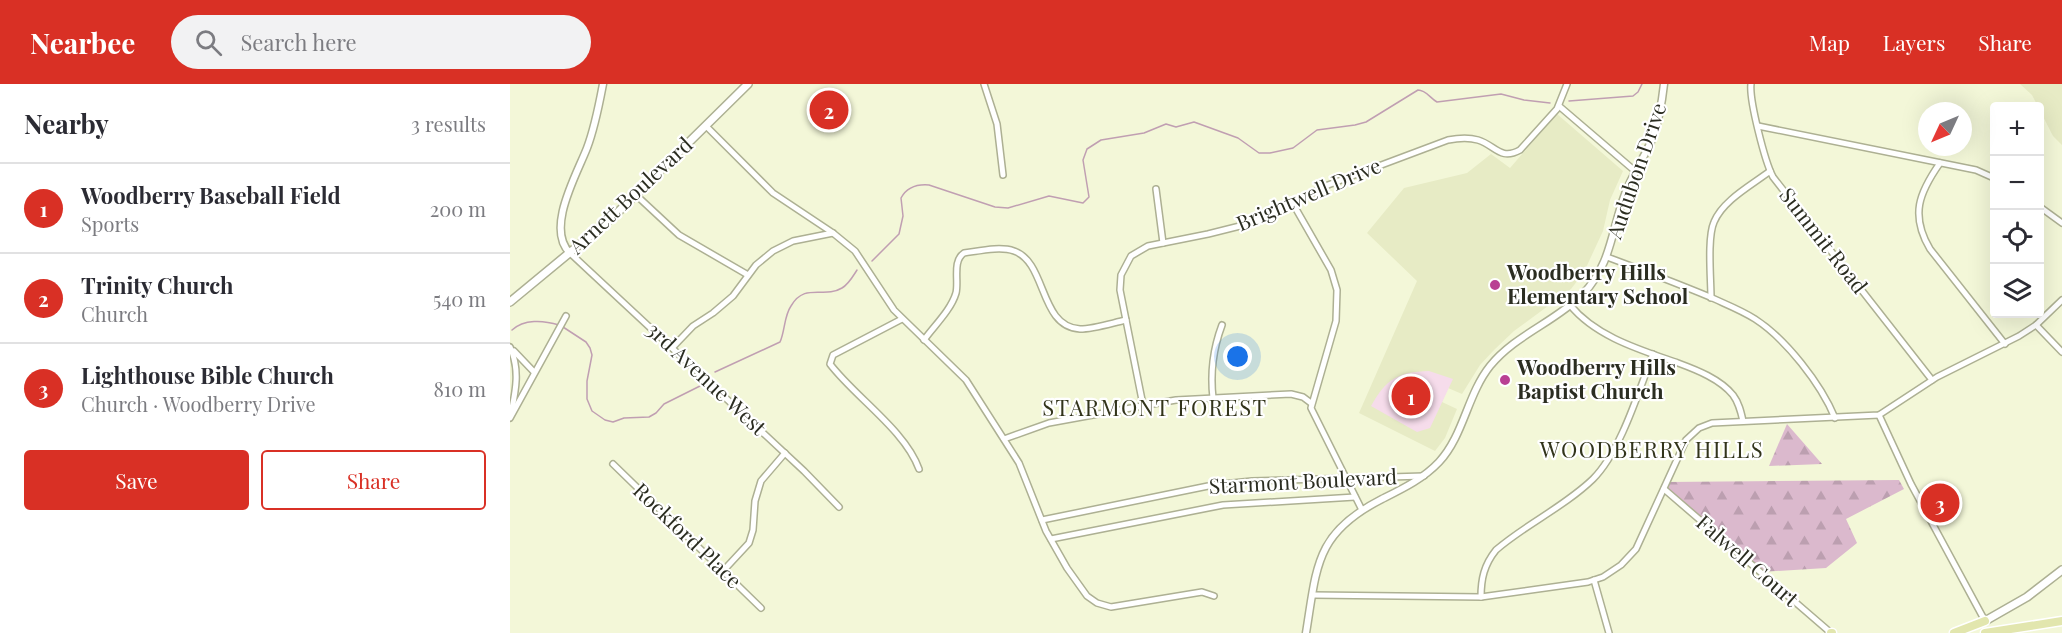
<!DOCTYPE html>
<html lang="en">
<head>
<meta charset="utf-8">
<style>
	:root { --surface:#fff; --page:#f2f2f3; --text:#2b2b33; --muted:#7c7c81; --line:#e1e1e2; --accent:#d93025 }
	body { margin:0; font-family:"Playfair Display",serif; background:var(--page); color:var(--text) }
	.controls { position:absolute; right:18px; top:18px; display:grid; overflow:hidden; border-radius:6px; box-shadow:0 6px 24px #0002 }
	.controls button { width:54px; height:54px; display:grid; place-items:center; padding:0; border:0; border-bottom:2px solid var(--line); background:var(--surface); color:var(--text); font:30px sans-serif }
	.compass { position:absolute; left:1408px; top:18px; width:54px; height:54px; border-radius:50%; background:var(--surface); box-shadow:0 6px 24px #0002; rotate:226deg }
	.you { position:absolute; left:728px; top:273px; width:21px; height:21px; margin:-15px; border:4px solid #fff; border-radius:50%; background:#1a73e8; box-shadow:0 0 0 9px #1a73e833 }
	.badge { display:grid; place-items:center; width:39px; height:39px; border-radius:50%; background:var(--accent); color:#fff; font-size:20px; font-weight:700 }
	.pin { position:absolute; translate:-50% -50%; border:3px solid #fff; box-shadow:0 2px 6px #0006 }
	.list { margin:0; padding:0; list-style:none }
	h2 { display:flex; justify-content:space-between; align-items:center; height:78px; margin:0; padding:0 24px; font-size:26px }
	h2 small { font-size:20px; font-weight:400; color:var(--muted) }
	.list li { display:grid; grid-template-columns:39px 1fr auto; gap:18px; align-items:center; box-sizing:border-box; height:90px; padding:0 24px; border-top:2px solid var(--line) }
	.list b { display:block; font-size:22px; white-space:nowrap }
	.list p { margin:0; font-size:20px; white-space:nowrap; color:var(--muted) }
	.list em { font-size:20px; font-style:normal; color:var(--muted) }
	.actions { display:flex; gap:12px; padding:18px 24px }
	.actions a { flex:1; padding:14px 0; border:2px solid var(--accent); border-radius:6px; text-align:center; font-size:21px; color:var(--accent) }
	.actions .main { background:var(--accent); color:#fff }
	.icon { flex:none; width:33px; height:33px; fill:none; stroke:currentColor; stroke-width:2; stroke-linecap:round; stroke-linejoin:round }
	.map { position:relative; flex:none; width:1552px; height:549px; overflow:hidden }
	header { display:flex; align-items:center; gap:36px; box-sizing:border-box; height:84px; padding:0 30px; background:var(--accent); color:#fff }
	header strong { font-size:28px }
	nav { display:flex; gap:33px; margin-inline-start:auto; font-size:21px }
	.search { width:420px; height:54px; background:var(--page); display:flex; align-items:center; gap:15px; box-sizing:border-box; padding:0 21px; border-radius:33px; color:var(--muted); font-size:22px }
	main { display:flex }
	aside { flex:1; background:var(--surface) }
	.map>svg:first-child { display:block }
</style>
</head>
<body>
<header>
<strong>Nearbee</strong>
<div class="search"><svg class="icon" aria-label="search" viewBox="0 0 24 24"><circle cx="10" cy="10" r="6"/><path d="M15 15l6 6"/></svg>Search here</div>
<nav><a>Map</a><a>Layers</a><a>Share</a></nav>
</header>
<main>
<aside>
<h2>Nearby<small>3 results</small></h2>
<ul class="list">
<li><span class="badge">1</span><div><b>Woodberry Baseball Field</b><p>Sports</p></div><em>200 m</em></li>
<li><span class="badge">2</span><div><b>Trinity Church</b><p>Church</p></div><em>540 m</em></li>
<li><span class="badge">3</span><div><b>Lighthouse Bible Church</b><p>Church · Woodberry Drive</p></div><em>810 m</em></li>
</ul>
<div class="actions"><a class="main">Save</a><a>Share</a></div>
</aside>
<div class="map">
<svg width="1552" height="549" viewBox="0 0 1552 549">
	<defs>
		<pattern id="forest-firs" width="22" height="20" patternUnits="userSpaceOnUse" patternTransform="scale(1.5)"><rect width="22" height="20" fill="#dbb9cd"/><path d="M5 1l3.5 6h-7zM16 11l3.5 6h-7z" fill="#bc9fb0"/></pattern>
	</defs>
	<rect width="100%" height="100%" fill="#f3f7d8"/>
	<!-- built -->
	<g fill="#e7ebc5">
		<polygon points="1510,0 1552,0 1552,61 1543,52 1522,11"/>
		<polygon points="1047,30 1113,87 1100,116 1093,147 1074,188 1061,205 1004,247 984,266 970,281 952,310 938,304 932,318 947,325 935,354 925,367 849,329 907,197 857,149 894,104 957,89 981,70 1000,84"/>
	</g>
	<!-- forest -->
	<g fill="url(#forest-firs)">
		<polygon points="1277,340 1312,380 1259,382"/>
		<polygon points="1389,396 1394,405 1336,435 1347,459 1316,484 1250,488 1154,405 1156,398"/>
	</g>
	<!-- pitch -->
	<path fill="#f6dceb" d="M919,287L943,295L920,344L907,348L861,322C876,295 888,288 919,287Z"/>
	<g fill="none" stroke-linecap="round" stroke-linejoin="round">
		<!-- stream -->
		<g stroke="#c09fb2" stroke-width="1.5">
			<polyline points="1059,17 1123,12 1128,8 1132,0"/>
			<path d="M362,177L389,150L393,132L391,114C397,103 407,100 419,101L485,123L498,124L539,112L573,119L579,113L573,76L577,65L591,56L634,49L656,40L666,43L684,38L728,54L749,69H760L783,64L807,46L845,41L856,38L908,6C916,6 920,14 927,18L991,10L1014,16L1040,19"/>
			<polyline points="53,243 76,258 80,264 82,271 77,297 77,315 82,327 95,336 103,338 114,334 139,333 146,329 154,320 190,302"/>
			<path d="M2,246C14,235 33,236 49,241"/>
			<path d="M205,288L270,258C275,247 274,232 281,222C295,198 314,215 332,204C339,200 343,192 347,186"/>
		</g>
		<!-- minor casing -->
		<g stroke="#adb093" stroke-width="8">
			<g id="minor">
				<polyline points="474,0 487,40 493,91"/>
				<path d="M1241,0C1239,16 1255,78 1263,93L1422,296"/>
				<polyline points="1049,22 1125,87"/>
				<polyline points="196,42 263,109 323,149 345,167 384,226 456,296 509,379 536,447 557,484 577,512 587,519 601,523 692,508 704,512"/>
				<polyline points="1248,42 1466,86 1484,94"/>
				<path d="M1430,79C1409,109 1400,131 1420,165L1495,260"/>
				<polyline points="646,105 653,159"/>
				<polyline points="126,111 169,151 238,191"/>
				<polyline points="782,118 821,186 827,206 826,237 801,324 852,426"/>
				<polyline points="1530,123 1552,139"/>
				<polyline points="60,169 294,387 329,423"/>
				<path d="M1097,173C1132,186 1166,199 1200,213C1215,220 1231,226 1245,235C1276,255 1311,300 1325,334"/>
				<path d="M1201,214C1201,195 1197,154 1204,138C1213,116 1242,101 1260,87"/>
				<path d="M1060,221C1086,253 1131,266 1168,279C1187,286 1210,295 1223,311C1229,319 1231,328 1233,337"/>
				<path d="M392,235L323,271L320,280C345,313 395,346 409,385"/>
				<polyline points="1526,241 1552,268"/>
				<path d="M414,256C424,242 441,226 446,209C449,197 442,177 454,169C469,167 490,162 504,167C537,178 529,243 570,245C584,245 602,239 616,236"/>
				<path d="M0,263C10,285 6,306 1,329"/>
				<polyline points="162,264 183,242 203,229 223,212 246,181 263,167 283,157 323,149"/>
				<polyline points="4,267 24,288"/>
				<path d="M703,314C700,288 703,265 712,241"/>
				<path d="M633,321L610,206L611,191L621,172L638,162L698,150L742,139L818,101L938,56C948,54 958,53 968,56C985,61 990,77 1010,66L1047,25L1057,0"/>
				<polyline points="1369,331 1401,400 1475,537"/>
				<polyline points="0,334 56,232"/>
				<polyline points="494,355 539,339 643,320 666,316 781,310 793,313 801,319"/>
				<polyline points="103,380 251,524"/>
				<polyline points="1154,405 1321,549"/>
				<polyline points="532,436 703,401 742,397 914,392"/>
				<polyline points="541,455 713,421 845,413"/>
				<polyline points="213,487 239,459 243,446 245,417 251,397 275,369"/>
				<polyline points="1084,496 1099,549"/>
				<polyline points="803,511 971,513 1078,498 1093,493 1111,481 1126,465 1176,356 1189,344 1202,339 1369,331 1427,293 1509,252 1526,241 1552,216"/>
				<path d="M971,513C971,495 974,481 986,466C1016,440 1054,423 1083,395C1111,367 1129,306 1143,270"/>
			</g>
		</g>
		<!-- tertiary casing -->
		<g stroke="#adb093" stroke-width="9">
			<g id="tertiary">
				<path d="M60,169C35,145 67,90 77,64C85,43 89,21 93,0"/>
				<path d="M796,549C807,482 805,449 872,415C892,405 913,395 929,378C954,351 957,311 980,282C1005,251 1045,238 1073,210C1102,179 1101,147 1115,110C1122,90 1135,73 1143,53C1149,36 1152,18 1154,0"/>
			</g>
		</g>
		<!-- secondary casing -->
		<g stroke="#adb093" stroke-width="10">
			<g id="secondary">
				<polyline points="0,218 104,132 238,0"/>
				<polyline points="1475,537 1517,513 1552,486"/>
			</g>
		</g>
		<!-- primary casing -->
		<g stroke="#fff" stroke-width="11">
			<g id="primary">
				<polyline points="1321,549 1322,549"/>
				<polyline points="1444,549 1475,537"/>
				<polyline points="1475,549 1552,537"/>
			</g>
		</g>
		<!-- minor -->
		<use href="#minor" stroke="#fff" stroke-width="5"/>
		<!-- tertiary -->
		<use href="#tertiary" stroke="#fff" stroke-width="6"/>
		<!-- secondary -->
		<use href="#secondary" stroke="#fff" stroke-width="7"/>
		<!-- primary -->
		<use href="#primary" stroke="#e2e6ae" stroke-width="8"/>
	</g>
	<!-- markers -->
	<g fill="#b94093" stroke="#fff" stroke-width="2">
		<circle cx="985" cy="201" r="6"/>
		<circle cx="995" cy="296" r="6"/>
	</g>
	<g text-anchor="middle" stroke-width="4.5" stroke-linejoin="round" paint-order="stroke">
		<!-- street labels -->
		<g font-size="21" fill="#2b2d21" stroke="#fff">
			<text transform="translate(1127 87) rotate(-71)" y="7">Audubon Drive</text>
			<text transform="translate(799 111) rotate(-23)" y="7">Brightwell Drive</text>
			<text transform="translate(121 112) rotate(-43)" y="7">Arnett Boulevard</text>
			<text transform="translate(1313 157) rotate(52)" y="7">Summit Road</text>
			<text transform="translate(196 295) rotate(43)" y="7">3rd Avenue West</text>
			<text transform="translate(793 398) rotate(-3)" y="7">Starmont Boulevard</text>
			<text transform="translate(177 452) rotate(44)" y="7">Rockford Place</text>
			<text transform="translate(1237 477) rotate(41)" y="7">Falwell Court</text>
		</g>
		<!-- poi labels -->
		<g font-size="21" font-weight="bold" fill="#2b2d21" stroke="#fff" text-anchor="start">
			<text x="997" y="196">Woodberry Hills<tspan x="997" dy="24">Elementary School</tspan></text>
			<text x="1007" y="291">Woodberry Hills<tspan x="1007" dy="24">Baptist Church</tspan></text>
		</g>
		<!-- neighbourhood labels -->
		<g font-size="22" letter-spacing="1.5" fill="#32341b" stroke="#fff">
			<text x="645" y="332">STARMONT FOREST</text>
			<text x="1142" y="374">WOODBERRY HILLS</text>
		</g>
	</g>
</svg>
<div class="controls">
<button>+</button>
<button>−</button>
<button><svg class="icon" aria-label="locate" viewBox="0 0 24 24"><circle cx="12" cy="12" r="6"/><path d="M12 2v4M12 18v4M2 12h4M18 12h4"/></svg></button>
<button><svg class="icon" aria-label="layers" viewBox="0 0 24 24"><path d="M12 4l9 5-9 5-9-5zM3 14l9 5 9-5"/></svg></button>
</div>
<svg class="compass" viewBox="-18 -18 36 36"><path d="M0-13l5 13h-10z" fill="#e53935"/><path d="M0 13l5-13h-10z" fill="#7c7c81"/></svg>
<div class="you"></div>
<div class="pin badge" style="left:901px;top:312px">1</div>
<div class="pin badge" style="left:319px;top:26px">2</div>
<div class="pin badge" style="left:1430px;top:419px">3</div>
</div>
</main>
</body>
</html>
